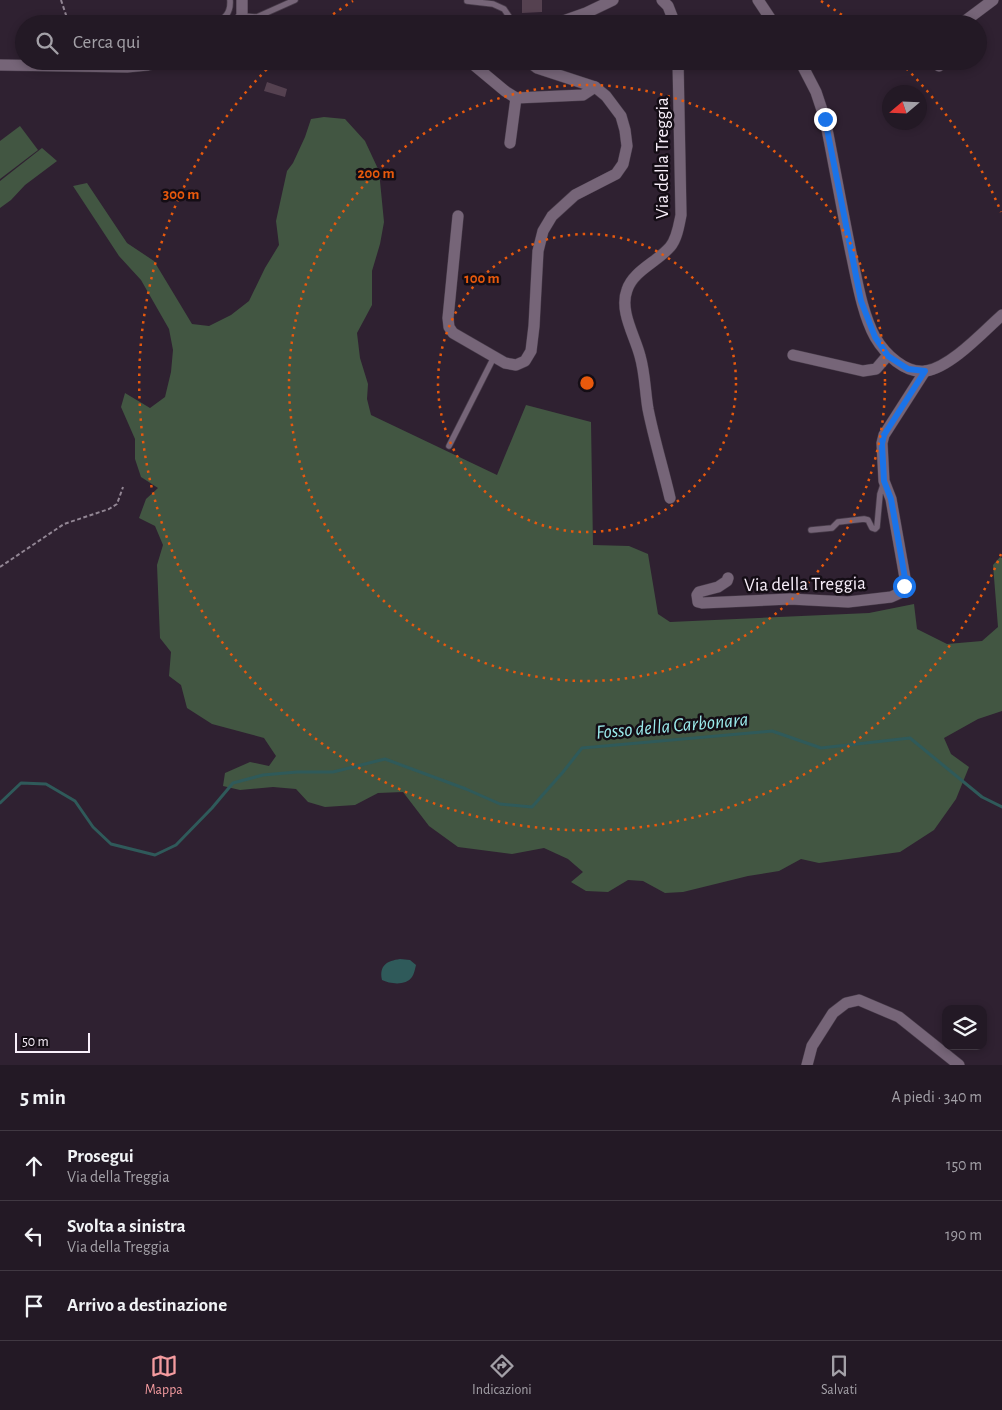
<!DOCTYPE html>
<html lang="it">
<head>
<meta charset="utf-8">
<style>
	:root { --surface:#231925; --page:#2f2632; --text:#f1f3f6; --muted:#a3a0a7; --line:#403842; --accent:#f49b9f }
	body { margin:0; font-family:"Alegreya Sans",sans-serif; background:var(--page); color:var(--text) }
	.controls { position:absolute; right:15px; bottom:15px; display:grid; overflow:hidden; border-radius:10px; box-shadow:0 2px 8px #0003 }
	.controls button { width:45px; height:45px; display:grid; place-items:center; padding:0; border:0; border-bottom:1px solid var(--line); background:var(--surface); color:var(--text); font:25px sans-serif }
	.compass { position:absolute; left:882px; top:85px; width:45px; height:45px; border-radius:50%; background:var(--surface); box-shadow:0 2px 8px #0003; rotate:251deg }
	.scale { position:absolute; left:15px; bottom:12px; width:75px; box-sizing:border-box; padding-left:5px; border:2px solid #f8effa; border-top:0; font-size:14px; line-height:18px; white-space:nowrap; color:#f8effa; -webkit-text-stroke:4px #140d15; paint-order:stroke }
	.stop { position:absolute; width:15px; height:15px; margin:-11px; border:4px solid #1a73e8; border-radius:50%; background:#fff }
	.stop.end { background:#1a73e8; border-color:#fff; box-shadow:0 1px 5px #0008 }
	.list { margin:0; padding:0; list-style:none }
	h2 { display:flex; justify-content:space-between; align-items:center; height:65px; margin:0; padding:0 20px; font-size:21px }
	h2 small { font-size:16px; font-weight:400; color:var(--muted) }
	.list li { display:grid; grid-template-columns:32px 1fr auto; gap:15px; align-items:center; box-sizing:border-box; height:70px; padding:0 20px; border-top:1px solid var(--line) }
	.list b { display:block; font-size:19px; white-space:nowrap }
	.list p { margin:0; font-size:16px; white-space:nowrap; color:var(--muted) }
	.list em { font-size:16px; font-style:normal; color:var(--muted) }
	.icon { flex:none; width:28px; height:28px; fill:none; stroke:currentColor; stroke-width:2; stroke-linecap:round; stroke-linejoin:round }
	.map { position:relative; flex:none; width:1002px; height:1065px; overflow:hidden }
	.search { position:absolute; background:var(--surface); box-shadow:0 2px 8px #0003; left:15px; right:15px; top:15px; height:55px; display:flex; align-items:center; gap:12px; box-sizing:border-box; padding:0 18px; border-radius:28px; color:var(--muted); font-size:19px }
	.sheet { height:275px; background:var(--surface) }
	nav { display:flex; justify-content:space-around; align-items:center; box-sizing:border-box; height:70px; border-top:1px solid var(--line); background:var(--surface); font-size:14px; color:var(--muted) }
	nav a { display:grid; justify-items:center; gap:2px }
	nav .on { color:var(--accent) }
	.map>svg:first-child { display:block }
</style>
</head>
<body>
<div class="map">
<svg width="1002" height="1065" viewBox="0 0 1002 1065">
	<rect width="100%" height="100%" fill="#2f2131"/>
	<!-- green -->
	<g fill="#425642">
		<polygon points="324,117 345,119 365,141 379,171 384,222 380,244 372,271 372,305 357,333 360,358 368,384 367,399 371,415 497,475 526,405 591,422 593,545 629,546 648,554 658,614 670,622 869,613 914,604 917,629 947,644 982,641 998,627 993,565 1000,557 1002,558 1002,711 978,719 944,738 951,754 969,767 956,799 934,830 900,852 819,863 801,859 779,871 748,876 683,892 665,893 643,881 628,880 608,892 586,891 571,882 583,872 568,859 544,848 512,854 458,847 429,826 403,792 378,793 355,805 325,807 308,802 296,789 273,787 240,790 223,786 225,773 250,762 269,766 276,756 264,738 212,724 187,708 181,685 169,676 171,652 160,638 157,565 163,545 155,526 139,518 146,499 158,488 141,477 135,459 135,439 121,407 125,393 150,408 165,397 171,372 173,350 169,329 141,280 119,256 73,186 87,183 127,243 154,261 192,324 209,326 231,315 249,301 265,268 279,245 276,221 287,171 293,163 305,137 311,119"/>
		<polygon points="20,126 38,150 0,179 0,141"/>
		<polygon points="42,148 57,161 25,185 11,200 0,208 0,181"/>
	</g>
	<!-- water -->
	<path fill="#2f5a5a" d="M400,959L410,960L416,965C415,969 414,974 412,977C406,986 390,984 382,980C379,965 387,961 400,959Z"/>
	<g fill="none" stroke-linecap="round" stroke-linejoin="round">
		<!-- stream -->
		<polyline stroke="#2f5a5a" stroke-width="3" points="0,803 21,783 46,784 75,801 93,827 111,844 155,855 176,845 212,808 233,783 263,775 297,772 333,772 385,759 466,789 500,804 532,807 563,772 582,748 772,731 821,748 910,738 982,797 1002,807"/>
	</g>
	<!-- building -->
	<g fill="#554150">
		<polygon points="522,0 542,0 542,12 522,13"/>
		<polygon points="267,82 287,89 285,97 264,91"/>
	</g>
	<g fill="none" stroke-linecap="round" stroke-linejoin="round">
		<!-- service casing -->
		<g stroke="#483c4a" stroke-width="7">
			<g id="service">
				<polyline points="467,1 493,4 504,9 514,24"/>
				<polyline points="242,16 257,17 295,0"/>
				<path d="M213,24C225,19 231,13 230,0"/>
				<polyline points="449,446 494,357"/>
				<polyline points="811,530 832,528 838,522 864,519 868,520 872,528 875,529 877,527 880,494 884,482"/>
			</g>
		</g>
		<!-- minor casing -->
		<g stroke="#483c4a" stroke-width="12">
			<g id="minor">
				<polyline points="662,0 668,6 675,24"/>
				<polyline points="758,0 774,24"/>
				<polyline points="235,24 242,16 242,0"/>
				<polyline points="555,24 586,13 613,0"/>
				<polyline points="961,24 993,0"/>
				<polyline points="469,61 505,91 516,98 583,95 595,87"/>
				<path d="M800,61L816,92L825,119C834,164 842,209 851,253C857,280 862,313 875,337C885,354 905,374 926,371C951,367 983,332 1002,315"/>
				<polyline points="0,65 127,67 148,65 166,61"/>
				<polyline points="939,66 941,61"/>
				<polyline points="510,143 516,98"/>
				<polyline points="458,216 448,318 449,327 453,333 505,363 516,365 525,361 531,351 534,326 538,251 543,231 552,216 575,195 616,174 623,164 627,146 625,130 621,116 606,96 595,87 537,68 528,61"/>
				<polyline points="793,355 863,371 876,369 888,355"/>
				<path d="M670,498C663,468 654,439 648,409C645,391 645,373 640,356C635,336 619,311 627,290C633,271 657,262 670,247C677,239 679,225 681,215L678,61"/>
				<polyline points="728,578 727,581 718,587 699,592 697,595 698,602 702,603 790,599 848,602 891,597 900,593 904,586 905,578 891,499 884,481 882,443 884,435 925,371"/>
				<polyline points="807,1065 812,1046 833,1013 846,1003 859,1000 899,1017 959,1065"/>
			</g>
		</g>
		<!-- path -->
		<g stroke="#928694" stroke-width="2" stroke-dasharray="4 2.5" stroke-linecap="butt">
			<polyline points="61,0 69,24"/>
			<polyline points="0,567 64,524 109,509 117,504 123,487"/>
		</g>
		<!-- service -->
		<use href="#service" stroke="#766578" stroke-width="5.5"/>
		<!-- minor -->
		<use href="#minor" stroke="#766578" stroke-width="11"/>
	</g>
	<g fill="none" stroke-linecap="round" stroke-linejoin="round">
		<!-- route -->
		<polyline stroke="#1a73e8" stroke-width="6" points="825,119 861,301 875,337 888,356 908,369 925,371 884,435 882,444 884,481 891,499 905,578 904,586"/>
	</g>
	<!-- distance rings -->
	<g fill="none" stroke="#e8590c" stroke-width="2.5" stroke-dasharray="2.5 5">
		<circle cx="587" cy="383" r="149"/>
		<circle cx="587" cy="383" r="298"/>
		<path d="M1001 554A448 448 0 1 1 273 63M321 23A448 448 0 0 1 353 1M821 1A448 448 0 0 1 853 23M901 63A448 448 0 0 1 1001 212"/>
	</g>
	<g text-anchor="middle" stroke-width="5" stroke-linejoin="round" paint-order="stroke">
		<!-- street labels -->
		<g font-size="19" fill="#f8effa" stroke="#140d15">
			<text transform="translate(661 158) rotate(-90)" y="7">Via della Treggia</text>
			<text transform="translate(805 583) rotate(-1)" y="7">Via della Treggia</text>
		</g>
		<!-- water labels -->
		<g font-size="20" font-style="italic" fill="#9aeaeb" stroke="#140d15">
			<text transform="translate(672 725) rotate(-5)" y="7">Fosso della Carbonara</text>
		</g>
	</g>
	<circle cx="587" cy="383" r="8" fill="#e8590c" stroke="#140d15" stroke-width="2.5"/>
	<g font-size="15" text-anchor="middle" font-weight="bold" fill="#e8590c" stroke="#140d15" stroke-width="5" stroke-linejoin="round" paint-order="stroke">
		<text x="376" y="178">200 m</text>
		<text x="181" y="199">300 m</text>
		<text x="482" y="283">100 m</text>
	</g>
</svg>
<div class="controls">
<button><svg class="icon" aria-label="layers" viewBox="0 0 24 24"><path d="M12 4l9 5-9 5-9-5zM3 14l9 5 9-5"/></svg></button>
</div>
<svg class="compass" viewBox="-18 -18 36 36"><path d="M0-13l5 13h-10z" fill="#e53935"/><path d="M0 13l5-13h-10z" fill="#a3a0a7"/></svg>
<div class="scale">50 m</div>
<div class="stop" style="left:904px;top:586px"></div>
<div class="stop end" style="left:825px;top:119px"></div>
<div class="search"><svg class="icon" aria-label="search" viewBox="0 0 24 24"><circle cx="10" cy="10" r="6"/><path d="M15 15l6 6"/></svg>Cerca qui</div>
</div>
<section class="sheet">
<h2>5 min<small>A piedi · 340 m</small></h2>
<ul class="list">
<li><svg class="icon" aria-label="ahead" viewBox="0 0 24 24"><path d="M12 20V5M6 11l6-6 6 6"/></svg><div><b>Prosegui</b><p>Via della Treggia</p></div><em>150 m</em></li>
<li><svg class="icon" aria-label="left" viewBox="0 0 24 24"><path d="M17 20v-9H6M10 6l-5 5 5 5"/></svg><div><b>Svolta a sinistra</b><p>Via della Treggia</p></div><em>190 m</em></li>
<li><svg class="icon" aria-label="arrive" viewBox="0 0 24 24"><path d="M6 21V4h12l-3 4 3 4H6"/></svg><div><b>Arrivo a destinazione</b></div></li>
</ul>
</section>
<nav>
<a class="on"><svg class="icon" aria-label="map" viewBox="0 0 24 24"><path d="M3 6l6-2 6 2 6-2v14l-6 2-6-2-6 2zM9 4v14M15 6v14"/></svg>Mappa</a>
<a><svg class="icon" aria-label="directions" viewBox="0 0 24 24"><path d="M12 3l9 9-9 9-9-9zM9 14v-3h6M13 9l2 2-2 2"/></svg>Indicazioni</a>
<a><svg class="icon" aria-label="saved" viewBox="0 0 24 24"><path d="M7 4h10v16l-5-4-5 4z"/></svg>Salvati</a>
</nav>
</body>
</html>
